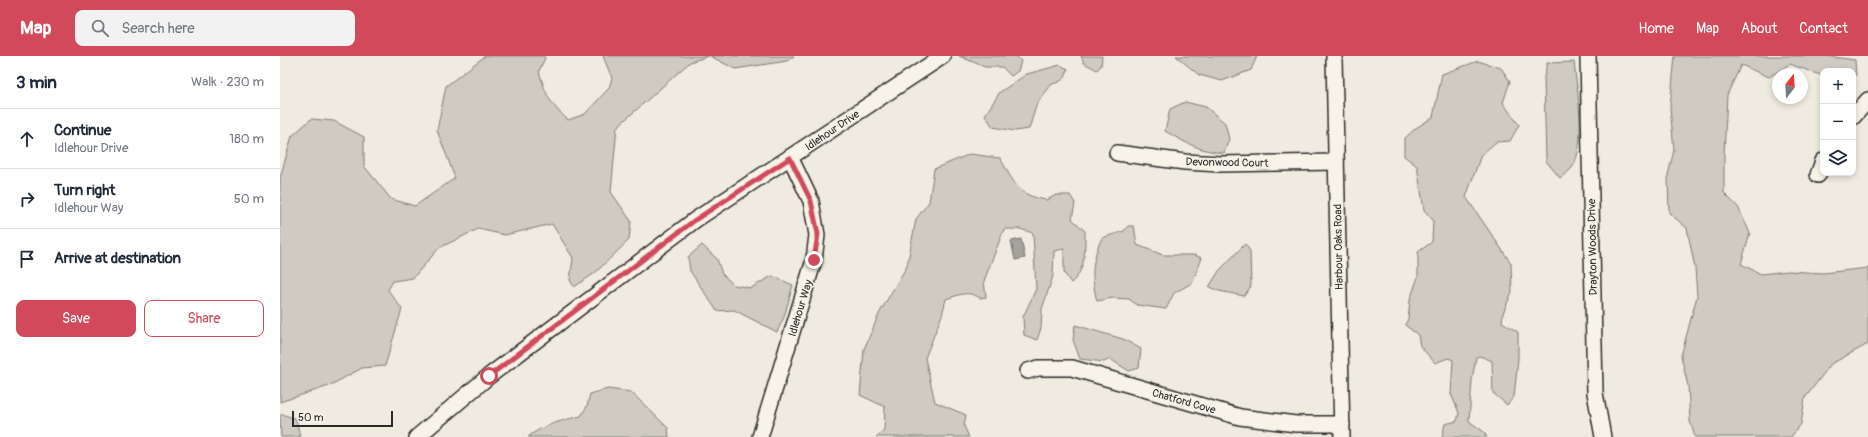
<!DOCTYPE html>
<html lang="en">
<head>
<meta charset="utf-8">
<style>
	:root { --surface:#fff; --page:#f2f2f3; --text:#1f2937; --muted:#747a83; --line:#e0e1e3; --accent:#d1495b }
	body { margin:0; font-family:Pangolin,sans-serif; background:var(--page); color:var(--text) }
	.controls { position:absolute; right:12px; top:12px; display:grid; overflow:hidden; border-radius:8px; box-shadow:0 2px 6px #0003 }
	.controls button { width:36px; height:36px; display:grid; place-items:center; padding:0; border:0; border-bottom:1px solid var(--line); background:var(--surface); color:var(--text); font:20px sans-serif }
	.compass { position:absolute; left:1492px; top:12px; width:36px; height:36px; border-radius:50%; background:var(--surface); box-shadow:0 2px 6px #0003; rotate:17deg }
	.scale { position:absolute; left:12px; bottom:10px; width:101px; box-sizing:border-box; padding-left:4px; border:2px solid #2b2b2b; border-top:0; font-size:11px; line-height:14px; white-space:nowrap; color:#2b2b2b; -webkit-text-stroke:3px #f7f3e8; paint-order:stroke }
	.stop { position:absolute; width:12px; height:12px; margin:-9px; border:3px solid #d1495b; border-radius:50%; background:#fff }
	.stop.end { background:#d1495b; border-color:#fff; box-shadow:0 1px 4px #0008 }
	.list { margin:0; padding:0; list-style:none }
	h2 { display:flex; justify-content:space-between; align-items:center; height:52px; margin:0; padding:0 16px; font-size:17px }
	h2 small { font-size:13px; font-weight:400; color:var(--muted) }
	.list li { display:grid; grid-template-columns:26px 1fr auto; gap:12px; align-items:center; box-sizing:border-box; height:60px; padding:0 16px; border-top:1px solid var(--line) }
	.list b { display:block; font-size:15px; white-space:nowrap }
	.list p { margin:0; font-size:13px; white-space:nowrap; color:var(--muted) }
	.list em { font-size:13px; font-style:normal; color:var(--muted) }
	.actions { display:flex; gap:8px; padding:12px 16px }
	.actions a { flex:1; padding:9px 0; border:1px solid var(--accent); border-radius:8px; text-align:center; font-size:14px; color:var(--accent) }
	.actions .main { background:var(--accent); color:#fff }
	.icon { flex:none; width:22px; height:22px; fill:none; stroke:currentColor; stroke-width:2; stroke-linecap:round; stroke-linejoin:round }
	.map { position:relative; flex:none; width:1588px; height:381px; overflow:hidden }
	header { display:flex; align-items:center; gap:24px; box-sizing:border-box; height:56px; padding:0 20px; background:var(--accent); color:#fff }
	header strong { font-size:19px }
	nav { display:flex; gap:22px; margin-inline-start:auto; font-size:14px }
	.search { width:280px; height:36px; background:var(--page); display:flex; align-items:center; gap:10px; box-sizing:border-box; padding:0 14px; border-radius:8px; color:var(--muted); font-size:15px }
	main { display:flex }
	aside { flex:1; background:var(--surface) }
	.map>svg:first-child { display:block }
</style>
</head>
<body>
<header>
<strong>Map</strong>
<div class="search"><svg class="icon" aria-label="search" viewBox="0 0 24 24"><circle cx="10" cy="10" r="6"/><path d="M15 15l6 6"/></svg>Search here</div>
<nav><a>Home</a><a>Map</a><a>About</a><a>Contact</a></nav>
</header>
<main>
<aside>
<h2>3 min<small>Walk · 230 m</small></h2>
<ul class="list">
<li><svg class="icon" aria-label="ahead" viewBox="0 0 24 24"><path d="M12 20V5M6 11l6-6 6 6"/></svg><div><b>Continue</b><p>Idlehour Drive</p></div><em>180 m</em></li>
<li><svg class="icon" aria-label="right" viewBox="0 0 24 24"><path d="M7 20v-9h11M14 6l5 5-5 5"/></svg><div><b>Turn right</b><p>Idlehour Way</p></div><em>50 m</em></li>
<li><svg class="icon" aria-label="arrive" viewBox="0 0 24 24"><path d="M6 21V4h12l-3 4 3 4H6"/></svg><div><b>Arrive at destination</b></div></li>
</ul>
<div class="actions"><a class="main">Save</a><a>Share</a></div>
</aside>
<div class="map">
<svg width="1588" height="381" viewBox="0 0 1588 381">
	<rect width="100%" height="100%" fill="#efebe0"/>
	<filter id="ink" filterUnits="userSpaceOnUse"><feTurbulence type="fractalNoise" baseFrequency=".025" numOctaves="2"/><feDisplacementMap in="SourceGraphic" scale="8" xChannelSelector="R" yChannelSelector="G"/><feConvolveMatrix kernelMatrix="1 2 1 2 8 2 1 2 1" color-interpolation-filters="sRGB"/></filter>
	<g filter="url(#ink)">
		<!-- green -->
		<g fill="#cfcbc2" stroke="#7d7b76">
			<path d="M205,0H264L265,2L259,15C266,39 269,47 288,64L305,58L329,32L332,22L323,0H429L410,6L337,71L331,136L351,165L349,184L315,217L294,231L290,224L293,202L272,168L225,179L198,173L159,192L133,222L113,225L108,234L122,253L105,310L82,312L49,330L0,346V122L12,80L31,63L54,65L84,81V110L111,143L135,150L175,122L157,74L166,30Z"/>
			<polygon points="430,0 514,0 507,5 455,13"/>
			<polygon points="679,0 736,0 741,5 738,15 731,20 722,11 705,11"/>
			<polygon points="801,0 822,0 821,10 817,14 804,7"/>
			<polygon points="896,0 977,0 971,14 942,25 919,19"/>
			<polygon points="1395,0 1546,0 1575,4 1576,19 1573,22 1573,15 1543,15 1543,20 1510,8 1489,21 1461,9 1447,39 1444,99 1444,137 1458,151 1470,177 1461,208 1481,218 1508,215 1543,217 1588,212 1588,288 1551,308 1525,342 1521,368 1511,381 1415,381 1410,365 1408,330 1401,300 1417,240 1415,212 1407,172 1389,157 1388,119 1394,94 1390,51"/>
			<polygon points="1198,5 1221,12 1230,25 1223,47 1239,69 1230,85 1216,86 1201,99 1186,141 1231,207 1232,236 1223,257 1222,266 1238,276 1238,303 1234,341 1227,349 1213,337 1212,305 1200,300 1196,301 1192,324 1189,365 1204,376 1207,381 1162,381 1165,368 1177,365 1179,357 1171,338 1173,304 1168,302 1155,307 1140,290 1138,279 1125,269 1128,263 1130,244 1138,221 1138,196 1152,186 1153,164 1144,154 1137,110 1124,100 1124,83 1136,72 1153,61 1162,18"/>
			<path d="M1294,6C1297,34 1307,88 1292,112C1289,116 1283,119 1280,122L1266,105L1264,21L1267,7Z"/>
			<path d="M780,9L788,13C786,23 781,26 772,28L757,47L749,73L735,75L713,71L705,59L720,36L747,18Z"/>
			<path d="M905,46L926,51L945,67L949,83L944,97C919,95 906,87 885,75L890,53Z"/>
			<path d="M690,98L720,102C734,126 737,140 767,144L776,139H790L795,147L792,163L805,175C805,192 806,215 791,227L784,217V193L774,195L773,220L762,253L761,272L757,284L744,279L743,261L756,233L753,177L740,173H724L704,225L706,241L700,242C688,234 679,239 666,243L662,259L645,302L655,346L686,359L684,370L689,381H596L604,374L605,351L580,339L584,293L600,256L627,210L636,163L649,146L654,113Z"/>
			<path d="M848,170H854L857,189L883,199H914L922,202L912,227L894,237L886,253L857,249L849,243L833,242L817,245C811,222 811,204 822,182L844,175Z"/>
			<polygon points="965,188 970,195 971,230 964,240 939,235 929,231 939,215"/>
			<polygon points="422,189 437,203 442,218 454,229 471,232 492,220 513,229 504,261 497,276 454,254 437,255 410,215 408,201"/>
			<polygon points="795,269 843,283 861,293 859,312 849,315 830,303 824,306 800,303 793,284"/>
			<path d="M328,333L351,336L388,372L389,381H248C262,369 284,364 301,360L307,350L310,338Z"/>
			<polygon points="2,358 16,363 20,381 1,381 0,360"/>
		</g>
		<!-- water -->
		<polygon fill="#a4a29a" stroke="#74726e" points="741,183 745,202 735,204 731,185"/>
		<g fill="none" stroke-linecap="round" stroke-linejoin="round">
			<!-- street casing -->
			<g stroke="#2b2b2b" stroke-width="18">
				<g id="street">
					<polyline points="1054,0 1062,381"/>
					<polyline points="1308,0 1315,337 1323,381"/>
					<polyline points="1573,61 1588,44"/>
					<polyline points="837,97 905,106 940,108 1056,106"/>
					<polyline points="1538,119 1543,105"/>
					<polyline points="748,315 758,312 792,312 960,361 1016,368 1062,368"/>
					<polyline points="137,381 209,320 415,164 663,0"/>
					<polyline points="480,381 534,204 537,179 531,145 510,101"/>
				</g>
			</g>
			<!-- street -->
			<use href="#street" stroke="#f7f3e8" stroke-width="15"/>
		</g>
	</g>
	<g fill="none" stroke-linecap="round" stroke-linejoin="round" filter="url(#ink)">
		<!-- route -->
		<polyline stroke="#d1495b" stroke-width="5" points="209,320 415,164 510,102 531,145 538,178 534,204"/>
	</g>
	<g text-anchor="middle" stroke-width="3" stroke-linejoin="round" paint-order="stroke">
		<!-- street labels -->
		<g font-size="11" fill="#2b2b2b" stroke="#f7f3e8">
			<text transform="translate(552 74) rotate(-34)" y="4">Idlehour Drive</text>
			<text transform="translate(947 106) rotate(1)" y="4">Devonwood Court</text>
			<text transform="translate(1058 191) rotate(-91)" y="4">Harbour Oaks Road</text>
			<text transform="translate(1312 191) rotate(-91)" y="4">Drayton Woods Drive</text>
			<text transform="translate(520 252) rotate(-73)" y="4">Idlehour Way</text>
			<text transform="translate(904 345) rotate(16)" y="4">Chatford Cove</text>
		</g>
	</g>
</svg>
<div class="controls">
<button>+</button>
<button>−</button>
<button><svg class="icon" aria-label="layers" viewBox="0 0 24 24"><path d="M12 4l9 5-9 5-9-5zM3 14l9 5 9-5"/></svg></button>
</div>
<svg class="compass" viewBox="-18 -18 36 36"><path d="M0-13l5 13h-10z" fill="#e53935"/><path d="M0 13l5-13h-10z" fill="#747a83"/></svg>
<div class="scale">50 m</div>
<div class="stop" style="left:209px;top:320px"></div>
<div class="stop end" style="left:534px;top:204px"></div>
</div>
</main>
</body>
</html>
